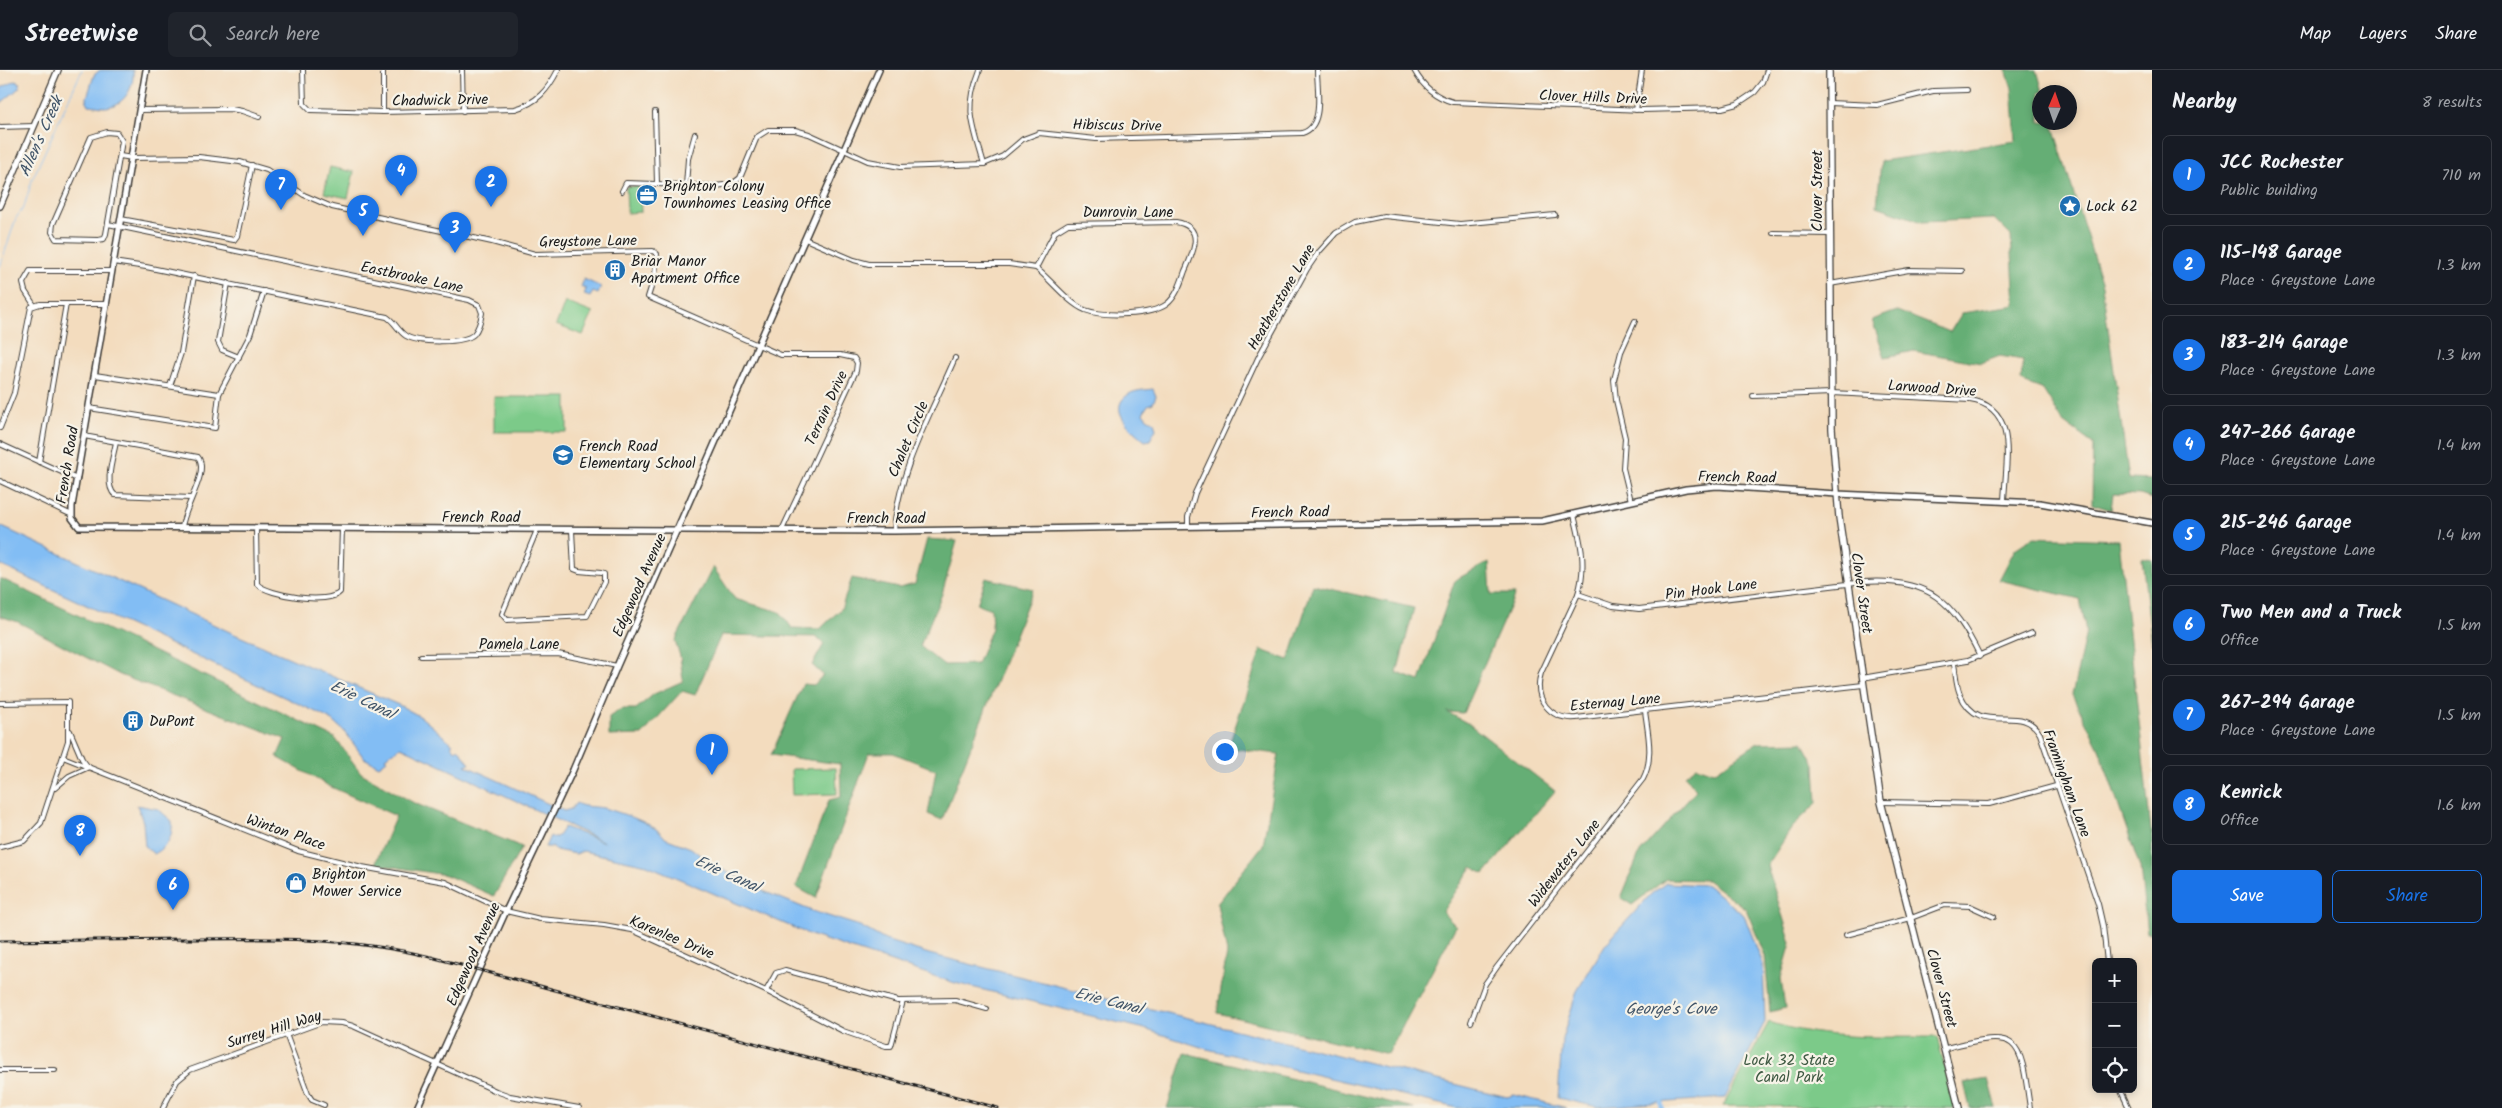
<!DOCTYPE html>
<html lang="en">
<head>
<meta charset="utf-8">
<style>
	:root { --surface:#171b24; --page:#20242c; --text:#f1f3f6; --muted:#9ea1a6; --line:#363941; --accent:#1a73e8 }
	body { margin:0; font-family:Kalam,sans-serif; background:var(--page); color:var(--text) }
	.controls { position:absolute; right:15px; bottom:15px; display:grid; overflow:hidden; border-radius:8px; box-shadow:0 2px 8px #0003 }
	.controls button { width:45px; height:45px; display:grid; place-items:center; padding:0; border:0; border-bottom:1px solid var(--line); background:var(--surface); color:var(--text); font:25px sans-serif }
	.compass { position:absolute; left:2032px; top:15px; width:45px; height:45px; border-radius:50%; background:var(--surface); box-shadow:0 2px 8px #0003; rotate:2deg }
	.you { position:absolute; left:1224px; top:681px; width:18px; height:18px; margin:-12px; border:4px solid #fff; border-radius:50%; background:#1a73e8; box-shadow:0 0 0 8px #1a73e833 }
	.badge { display:grid; place-items:center; width:32px; height:32px; border-radius:50%; background:var(--accent); color:#fff; font-size:16px; font-weight:700 }
	.pin { position:absolute; translate:-50% -41px; filter:drop-shadow(0 1px 2px #0008) }
	.pin::after { content:''; position:absolute; top:26px; width:18px; height:15px; background:inherit; clip-path:polygon(0 0,100% 0,50% 100%) }
	.list { margin:0; padding:0; list-style:none }
	h2 { display:flex; justify-content:space-between; align-items:center; height:65px; margin:0; padding:0 20px; font-size:21px }
	h2 small { font-size:16px; font-weight:400; color:var(--muted) }
	.list li { display:grid; grid-template-columns:32px 1fr auto; gap:15px; align-items:center; box-sizing:border-box; height:80px; margin:0 10px 10px; padding:0 10px; border:1px solid var(--line); border-radius:8px }
	.list b { display:block; font-size:19px; white-space:nowrap }
	.list p { margin:0; font-size:16px; white-space:nowrap; color:var(--muted) }
	.list em { font-size:16px; font-style:normal; color:var(--muted) }
	.actions { display:flex; gap:10px; padding:15px 20px }
	.actions a { flex:1; padding:11px 0; border:1px solid var(--accent); border-radius:8px; text-align:center; font-size:18px; color:var(--accent) }
	.actions .main { background:var(--accent); color:#fff }
	.icon { flex:none; width:28px; height:28px; fill:none; stroke:currentColor; stroke-width:2; stroke-linecap:round; stroke-linejoin:round }
	.map { position:relative; flex:none; width:2152px; height:1038px; overflow:hidden }
	header { display:flex; align-items:center; gap:30px; box-sizing:border-box; height:70px; padding:0 25px; background:var(--surface); border-bottom:1px solid var(--line) }
	header strong { font-size:24px }
	nav { display:flex; gap:28px; margin-inline-start:auto; font-size:18px }
	.search { width:350px; height:45px; background:var(--page); display:flex; align-items:center; gap:12px; box-sizing:border-box; padding:0 18px; border-radius:8px; color:var(--muted); font-size:19px }
	main { display:flex }
	aside { flex:1; background:var(--surface) }
	.map>svg:first-child { display:block }
</style>
</head>
<body>
<header>
<strong>Streetwise</strong>
<div class="search"><svg class="icon" aria-label="search" viewBox="0 0 24 24"><circle cx="10" cy="10" r="6"/><path d="M15 15l6 6"/></svg>Search here</div>
<nav><a>Map</a><a>Layers</a><a>Share</a></nav>
</header>
<main>
<div class="map">
<svg width="2152" height="1038" viewBox="0 0 2152 1038">
	<rect width="100%" height="100%" fill="#f7f3e8"/>
	<filter id="ink" filterUnits="userSpaceOnUse"><feTurbulence type="fractalNoise" baseFrequency=".02" numOctaves="2"/><feDisplacementMap in="SourceGraphic" scale="10" xChannelSelector="R" yChannelSelector="G"/><feConvolveMatrix kernelMatrix="1 2 1 2 8 2 1 2 1" color-interpolation-filters="sRGB"/></filter>
	<filter id="wash" filterUnits="userSpaceOnUse"><feTurbulence type="fractalNoise" baseFrequency=".0096" numOctaves="4" result="noise"/><feDisplacementMap in="SourceGraphic" scale="20" xChannelSelector="R" yChannelSelector="G"/><feGaussianBlur stdDeviation="1.12" result="paint"/><feColorMatrix in="noise" values="0 0 0 0 0 0 0 0 0 0 0 0 0 0 0 0 0 1.4 0 .05"/><feComposite in="paint" operator="in"/></filter>
	<g filter="url(#wash)">
		<rect width="100%" height="100%" fill="#f3dcbe"/>
		<!-- green -->
		<g fill="#7cca89" stroke="#4c7352">
			<polygon points="330,97 354,102 348,128 324,123"/>
			<polygon points="640,116 641,142 627,143 626,117"/>
			<polygon points="565,232 593,243 583,265 556,255"/>
			<rect x="494" y="327" width="73" height="35"/>
			<polygon points="836,698 837,724 792,725 791,699"/>
			<path d="M1769,952C1823,970 1881,967 1937,967L1955,1038L1723,1036Z"/>
		</g>
		<!-- forest -->
		<g fill="#65ae75" stroke="#406548">
			<polygon points="2006,0 2037,0 2043,22 2040,22 2040,52 2052,53 2102,215 2129,409 2152,410 2152,429 2140,425 2113,424 2111,440 2092,434 2093,374 2063,352 2043,320 2021,311 2023,290 2000,286 1981,293 1914,281 1885,287 1872,250 1897,241 1950,262 1962,243 2015,235 2011,166 1994,149 1922,152 1877,136 1881,91 2016,71 2012,18"/>
			<polygon points="2033,467 2119,470 2152,770 2152,863 2147,863 2140,798 2098,676 2072,625 2086,562 2080,529 1999,510 2015,479"/>
			<polygon points="927,469 957,471 942,524 920,576 943,595 977,594 992,558 991,539 977,534 986,508 1033,519 942,750 928,744 936,700 893,683 869,683 816,828 796,817 829,730 841,727 840,694 771,685 803,614 814,615 823,605 812,595 824,574 815,567 721,565 695,625 682,621 642,665 609,666 609,647 621,639 636,639 654,624 683,611 680,586 675,571 713,497 735,529 780,542 792,558 820,559 841,539 852,508 899,518 915,514"/>
			<polygon points="2142,488 2152,490 2152,575"/>
			<polygon points="1489,492 1491,524 1515,524 1463,643 1447,642 1469,654 1555,721 1484,804 1472,797 1442,842 1456,856 1388,984 1217,943 1227,883 1217,834 1263,775 1279,684 1228,678 1261,580 1289,590 1313,515 1414,538 1397,603 1420,611 1455,510"/>
			<polygon points="0,508 335,668 361,703 414,733 522,777 494,826 446,805 375,794 396,746 329,716 277,687 285,669 120,605 18,552 0,546"/>
			<polygon points="1803,672 1815,694 1817,733 1793,756 1767,796 1791,873 1781,908 1785,938 1770,942 1765,886 1746,839 1707,810 1666,809 1632,835 1621,828 1639,784 1696,720 1685,705 1697,696 1714,702 1757,673"/>
			<polygon points="1185,983 1414,1038 1167,1038"/>
			<polygon points="1988,1009 1996,1038 1970,1038 1964,1013"/>
		</g>
		<!-- water -->
		<g fill="#82bdf4" stroke="#4f6c88">
			<path d="M100,0H133C135,17 124,37 104,37C99,37 94,35 88,35L86,31L94,5Z"/>
			<polygon points="15,11 20,13 19,18 0,34 1,18"/>
			<polygon points="584,209 601,217 598,224 593,222 590,227 584,225 586,219 581,217"/>
			<path d="M1153,319L1156,326L1153,333L1148,335L1143,343L1147,348L1154,352L1156,359L1150,370L1145,371C1133,361 1105,339 1129,324C1135,320 1146,320 1153,319Z"/>
			<path d="M0,456L232,563L401,636L421,647L453,674L451,676L456,680L458,678L470,694L465,695L473,699L564,741L571,739L576,733C585,738 593,736 603,738C619,742 657,754 665,768L691,778L710,793L763,821L812,841L860,856L885,870L929,884L1507,1027L1514,1025L1567,1038H1457L1207,979L1141,958L955,913L813,866L647,795L583,781L576,784L555,780L553,777H545L550,766L554,768L558,766L564,757L604,772L401,677L385,687L387,690L379,696L364,688L345,662L333,651L316,642L0,495Z"/>
			<path d="M137,735L158,739L172,751C173,767 168,777 154,784L145,777L143,752Z"/>
			<polygon points="1666,813 1707,815 1744,845 1763,894 1765,952 1725,1028 1598,1037 1558,1028 1562,969 1577,921 1605,875 1651,824"/>
		</g>
		<g fill="none" stroke-linecap="round" stroke-linejoin="round">
			<!-- stream -->
			<polyline stroke="#82bdf4" stroke-width="1" points="0,197 16,148 24,137 32,110 82,0"/>
			<!-- canal -->
			<polyline stroke="#82bdf4" stroke-width="5" points="1661,1031 1662,1038"/>
		</g>
	</g>
	<g filter="url(#ink)">
		<g fill="none" stroke-linecap="round" stroke-linejoin="round">
			<!-- minor casing -->
			<g stroke="#3c3934" stroke-width="6">
				<g id="minor">
					<path d="M303,0L304,34L310,40L383,42L515,39C537,33 548,20 558,0"/>
					<polyline points="383,0 383,42"/>
					<polyline points="462,0 463,41"/>
					<path d="M980,0C964,40 973,55 984,94"/>
					<path d="M1414,0C1423,17 1435,27 1453,32L1642,40L1722,38L1737,34L1755,22L1763,12L1767,0"/>
					<polyline points="1829,33 1877,35 1933,21 1967,20"/>
					<polyline points="139,40 231,39 242,41 259,47"/>
					<polyline points="1636,40 1642,0"/>
					<polyline points="655,42 657,113"/>
					<polyline points="0,57 34,56"/>
					<polygon points="107,62 117,63 122,71 106,164 104,169 98,170 56,169 52,162 53,154 91,67"/>
					<polyline points="120,86 132,88 199,87 240,92 267,100 304,125 332,137 492,172 535,184 653,181 657,184 655,205 648,227 781,285 840,285 854,288 857,293 856,301 782,460"/>
					<polyline points="686,115 688,89 695,64"/>
					<path d="M622,121L626,113L715,116L732,114L740,108L757,67L768,60H795L809,64L868,91L900,97L984,94L1003,86L1023,69L1039,63L1096,69L1302,63C1325,57 1317,18 1317,0"/>
					<polyline points="121,149 234,170 237,166 252,95"/>
					<path d="M1176,152C1206,157 1193,183 1185,201C1181,212 1177,226 1167,234C1150,246 1104,247 1085,240C1068,233 1051,210 1036,198L1055,162L1068,154Z"/>
					<path d="M108,154L469,230L479,235L482,243C481,249 478,259 474,264C464,274 418,273 406,266C398,261 395,252 387,247L146,197L113,192"/>
					<polyline points="1773,163 1829,164"/>
					<polyline points="805,169 854,190 869,194 1009,194 1036,198"/>
					<polyline points="228,213 218,272 222,280 239,287"/>
					<polyline points="1830,214 1909,200 1962,201"/>
					<polyline points="34,235 25,221 23,213 30,201 112,201"/>
					<polyline points="95,305 219,324"/>
					<polyline points="170,316 181,283 194,206"/>
					<path d="M1753,326L1832,323L1970,330C2020,337 2005,395 2004,432"/>
					<polyline points="89,338 215,358 219,324 250,265 264,221"/>
					<polyline points="0,358 14,323 31,237 40,234 107,234"/>
					<path d="M84,366L198,387C210,402 183,438 182,458"/>
					<path d="M116,372C114,385 103,415 115,425L191,428"/>
					<polyline points="0,374 77,409"/>
					<polyline points="39,392 66,234"/>
					<polyline points="0,411 72,445"/>
					<polyline points="1631,431 1623,398 1625,368 1616,330 1614,310 1621,282 1635,251"/>
					<path d="M1574,445C1581,473 1587,496 1578,524L1541,603C1533,629 1550,650 1576,648L1863,615"/>
					<polyline points="1188,456 1188,447 1195,423 1259,286 1307,199 1318,183 1336,163 1355,152 1384,146 1460,154 1555,145"/>
					<path d="M256,459L257,514C269,526 329,535 340,522L342,459"/>
					<polyline points="537,460 502,544 507,550 587,546 604,512 604,504 601,503 579,501 574,499 572,460"/>
					<path d="M894,461C898,400 931,344 955,288"/>
					<path d="M1578,524L1613,536L1639,539L1864,512C1929,508 1953,531 1980,586"/>
					<polyline points="421,586 558,584 617,596"/>
					<path d="M1954,594C1956,604 1956,615 1960,624C1980,670 2021,630 2040,664L2098,834L2103,856L2107,892"/>
					<polyline points="1862,608 1968,590 2032,563"/>
					<polyline points="0,633 68,632 68,671 41,753 24,771 0,777"/>
					<polyline points="70,661 82,689 88,697"/>
					<polyline points="63,687 298,781 362,797 445,812 506,841 540,849 604,855 632,860 766,921 843,961 886,976 891,976 903,931"/>
					<polyline points="55,718 69,706 89,697"/>
					<polyline points="1881,732 1989,734 2056,716"/>
					<polyline points="1846,865 1911,848 1945,835 1970,836 1994,847"/>
					<polyline points="766,921 776,903 785,900 898,931 955,930 987,939"/>
					<path d="M1471,952L1485,914L1497,897L1643,709C1654,688 1648,664 1645,641"/>
					<polyline points="286,964 308,1024 312,1030 324,1035"/>
					<path d="M1946,978C2020,959 2020,966 2030,1038"/>
					<polyline points="0,1000 55,1000"/>
					<polyline points="2120,1019 2129,1038"/>
					<polyline points="163,1038 177,1011 190,1000 322,952 342,953 353,956 496,1021 510,1026 579,1038"/>
				</g>
			</g>
			<!-- tertiary casing -->
			<g stroke="#3c3934" stroke-width="8">
				<g id="tertiary">
					<polyline points="146,0 72,436 72,448 79,457 894,461 1542,451 1686,419 1717,416 1837,424 2040,433 2152,453"/>
					<polyline points="417,1038 506,841 573,700 617,596 879,0"/>
				</g>
			</g>
			<!-- secondary casing -->
			<g stroke="#3c3934" stroke-width="8">
				<g id="secondary">
					<polyline points="1829,0 1832,359 1839,447 1881,732 1959,1038"/>
					<polyline points="0,136 58,0"/>
				</g>
			</g>
			<!-- minor -->
			<use href="#minor" stroke="#fff" stroke-width="4"/>
			<!-- tertiary -->
			<use href="#tertiary" stroke="#fff" stroke-width="5"/>
			<!-- secondary -->
			<use href="#secondary" stroke="#fff" stroke-width="5.5"/>
			<!-- rail casing -->
			<g stroke="#1c1c1c" stroke-width="3">
				<path id="rail" d="M0,871C62,870 124,870 186,869C269,868 350,867 431,887L998,1038"/>
			</g>
			<!-- rail -->
			<use href="#rail" stroke="#f7f3e8" stroke-width="1" stroke-dasharray="4" stroke-linecap="butt"/>
		</g>
	</g>
	<!-- icons -->
	<defs>
		<g id="office-disc" transform="scale(1.125)"><circle r="9.5" fill="#1f6fb2" stroke="#f7f3e8"/><path d="M-6-3h4V-5.5h4V-3h4V5H-6ZM-1-4.5V-3h2v-1.5ZM-6 0V1H6V0Z" fill="#fff"/></g>
		<g id="sight-disc" transform="scale(1.125)"><circle r="9.5" fill="#1f6fb2" stroke="#f7f3e8"/><path d="M0-6L1.8-2.2L6-1.7L2.9 1.2L3.7 5.4L0 3.3L-3.7 5.4L-2.9 1.2L-6-1.7L-1.8-2.2Z" fill="#fff"/></g>
		<g id="building-disc" transform="scale(1.125)"><circle r="9.5" fill="#1f6fb2" stroke="#f7f3e8"/><path d="M-4-6H4V6H1V3H-1V6H-4ZM-2.5-4.3h1.7v1.8h-1.7ZM.8-4.3h1.7v1.8H.8ZM-2.5-1h1.7V.8h-1.7ZM.8-1h1.7V.8H.8Z" fill="#fff"/></g>
		<g id="school-disc" transform="scale(1.125)"><circle r="9.5" fill="#1f6fb2" stroke="#f7f3e8"/><path d="M0-5L7-2L0 1L-7-2ZM-4 1L0 2.5L4 1V4Q0 6-4 4Z" fill="#fff"/></g>
		<g id="shop-disc" transform="scale(1.125)"><circle r="9.5" fill="#1f6fb2" stroke="#f7f3e8"/><path d="M-5-2.5h2.3a2.7 3.5 0 0 1 5.4 0H5L5.5 6h-11ZM-1.5-2.5h3a1.5 2.3 0 0 0-3 0Z" fill="#fff"/></g>
	</defs>
	<g fill-rule="evenodd">
		<use href="#office-disc" x="647" y="125"/>
		<use href="#sight-disc" x="2070" y="136"/>
		<use href="#building-disc" x="615" y="200"/>
		<use href="#school-disc" x="563" y="385"/>
		<use href="#building-disc" x="133" y="651"/>
		<use href="#shop-disc" x="296" y="813"/>
	</g>
	<g text-anchor="middle" stroke-width="4.5" stroke-linejoin="round" paint-order="stroke">
		<!-- street labels -->
		<g font-size="15" fill="#1c1c1c" stroke="#f7f3e8">
			<text transform="translate(1593 27) rotate(2)" y="5">Clover Hills Drive</text>
			<text transform="translate(440 30) rotate(-1)" y="5">Chadwick Drive</text>
			<text transform="translate(1117 55) rotate(1)" y="5">Hibiscus Drive</text>
			<text transform="translate(1817 121) rotate(-90)" y="5">Clover Street</text>
			<text x="1128" y="147">Dunrovin Lane</text>
			<text transform="translate(588 171) rotate(-1)" y="5">Greystone Lane</text>
			<text transform="translate(412 207) rotate(12)" y="5">Eastbrooke Lane</text>
			<text transform="translate(1281 227) rotate(-60)" y="5">Heatherstone Lane</text>
			<text transform="translate(1932 318) rotate(4)" y="5">Larwood Drive</text>
			<text transform="translate(826 338) rotate(-65)" y="5">Terrain Drive</text>
			<text transform="translate(908 369) rotate(-67)" y="5">Chalet Circle</text>
			<text transform="translate(67 395) rotate(-81)" y="5">French Road</text>
			<text transform="translate(1737 407) rotate(1)" y="5">French Road</text>
			<text transform="translate(1290 442) rotate(-1)" y="5">French Road</text>
			<text x="481" y="452">French Road</text>
			<text x="886" y="453">French Road</text>
			<text transform="translate(639 515) rotate(-66)" y="5">Edgewood Avenue</text>
			<text transform="translate(1711 519) rotate(-7)" y="5">Pin Hook Lane</text>
			<text transform="translate(1862 523) rotate(82)" y="5">Clover Street</text>
			<text x="519" y="579">Pamela Lane</text>
			<text transform="translate(1615 632) rotate(-5)" y="5">Esternay Lane</text>
			<text transform="translate(2067 713) rotate(70)" y="5">Framingham Lane</text>
			<text transform="translate(286 762) rotate(19)" y="5">Winton Place</text>
			<text transform="translate(1564 793) rotate(-52)" y="5">Widewaters Lane</text>
			<text transform="translate(672 867) rotate(23)" y="5">Karenlee Drive</text>
			<text transform="translate(473 884) rotate(-66)" y="5">Edgewood Avenue</text>
			<text transform="translate(1942 918) rotate(75)" y="5">Clover Street</text>
			<text transform="translate(274 959) rotate(-17)" y="5">Surrey Hill Way</text>
		</g>
		<!-- poi labels -->
		<g font-size="15" fill="#1c1c1c" stroke="#f7f3e8" text-anchor="start">
			<text x="663" y="121">Brighton Colony<tspan x="663" dy="17">Townhomes Leasing Office</tspan></text>
			<text x="2086" y="141">Lock 62</text>
			<text x="631" y="196">Briar Manor<tspan x="631" dy="17">Apartment Office</tspan></text>
			<text x="579" y="381">French Road<tspan x="579" dy="17">Elementary School</tspan></text>
			<text x="149" y="656">DuPont</text>
			<text x="312" y="809">Brighton<tspan x="312" dy="17">Mower Service</tspan></text>
		</g>
		<!-- park labels -->
		<g font-size="15" fill="#3e5942" stroke="#f7f3e8">
			<text x="1789" y="995">Lock 32 State<tspan x="1789" dy="17">Canal Park</tspan></text>
		</g>
		<!-- water labels -->
		<g font-size="16" font-style="italic" fill="#405468" stroke="#f7f3e8">
			<text transform="translate(40 66) rotate(-66)" y="6">Allen's Creek</text>
			<text transform="translate(363 629) rotate(26)" y="6">Erie Canal</text>
			<text transform="translate(728 803) rotate(24)" y="6">Erie Canal</text>
			<text transform="translate(1109 930) rotate(14)" y="6">Erie Canal</text>
			<text x="1671" y="944">George's Cove</text>
		</g>
	</g>
</svg>
<div class="controls">
<button>+</button>
<button>−</button>
<button><svg class="icon" aria-label="locate" viewBox="0 0 24 24"><circle cx="12" cy="12" r="6"/><path d="M12 2v4M12 18v4M2 12h4M18 12h4"/></svg></button>
</div>
<svg class="compass" viewBox="-18 -18 36 36"><path d="M0-13l5 13h-10z" fill="#e53935"/><path d="M0 13l5-13h-10z" fill="#9ea1a6"/></svg>
<div class="you"></div>
<div class="pin badge" style="left:712px;top:705px">1</div>
<div class="pin badge" style="left:491px;top:137px">2</div>
<div class="pin badge" style="left:455px;top:183px">3</div>
<div class="pin badge" style="left:401px;top:126px">4</div>
<div class="pin badge" style="left:363px;top:166px">5</div>
<div class="pin badge" style="left:173px;top:840px">6</div>
<div class="pin badge" style="left:281px;top:140px">7</div>
<div class="pin badge" style="left:80px;top:786px">8</div>
</div>
<aside>
<h2>Nearby<small>8 results</small></h2>
<ul class="list">
<li><span class="badge">1</span><div><b>JCC Rochester</b><p>Public building</p></div><em>710 m</em></li>
<li><span class="badge">2</span><div><b>115-148 Garage</b><p>Place · Greystone Lane</p></div><em>1.3 km</em></li>
<li><span class="badge">3</span><div><b>183-214 Garage</b><p>Place · Greystone Lane</p></div><em>1.3 km</em></li>
<li><span class="badge">4</span><div><b>247-266 Garage</b><p>Place · Greystone Lane</p></div><em>1.4 km</em></li>
<li><span class="badge">5</span><div><b>215-246 Garage</b><p>Place · Greystone Lane</p></div><em>1.4 km</em></li>
<li><span class="badge">6</span><div><b>Two Men and a Truck</b><p>Office</p></div><em>1.5 km</em></li>
<li><span class="badge">7</span><div><b>267-294 Garage</b><p>Place · Greystone Lane</p></div><em>1.5 km</em></li>
<li><span class="badge">8</span><div><b>Kenrick</b><p>Office</p></div><em>1.6 km</em></li>
</ul>
<div class="actions"><a class="main">Save</a><a>Share</a></div>
</aside>
</main>
</body>
</html>
